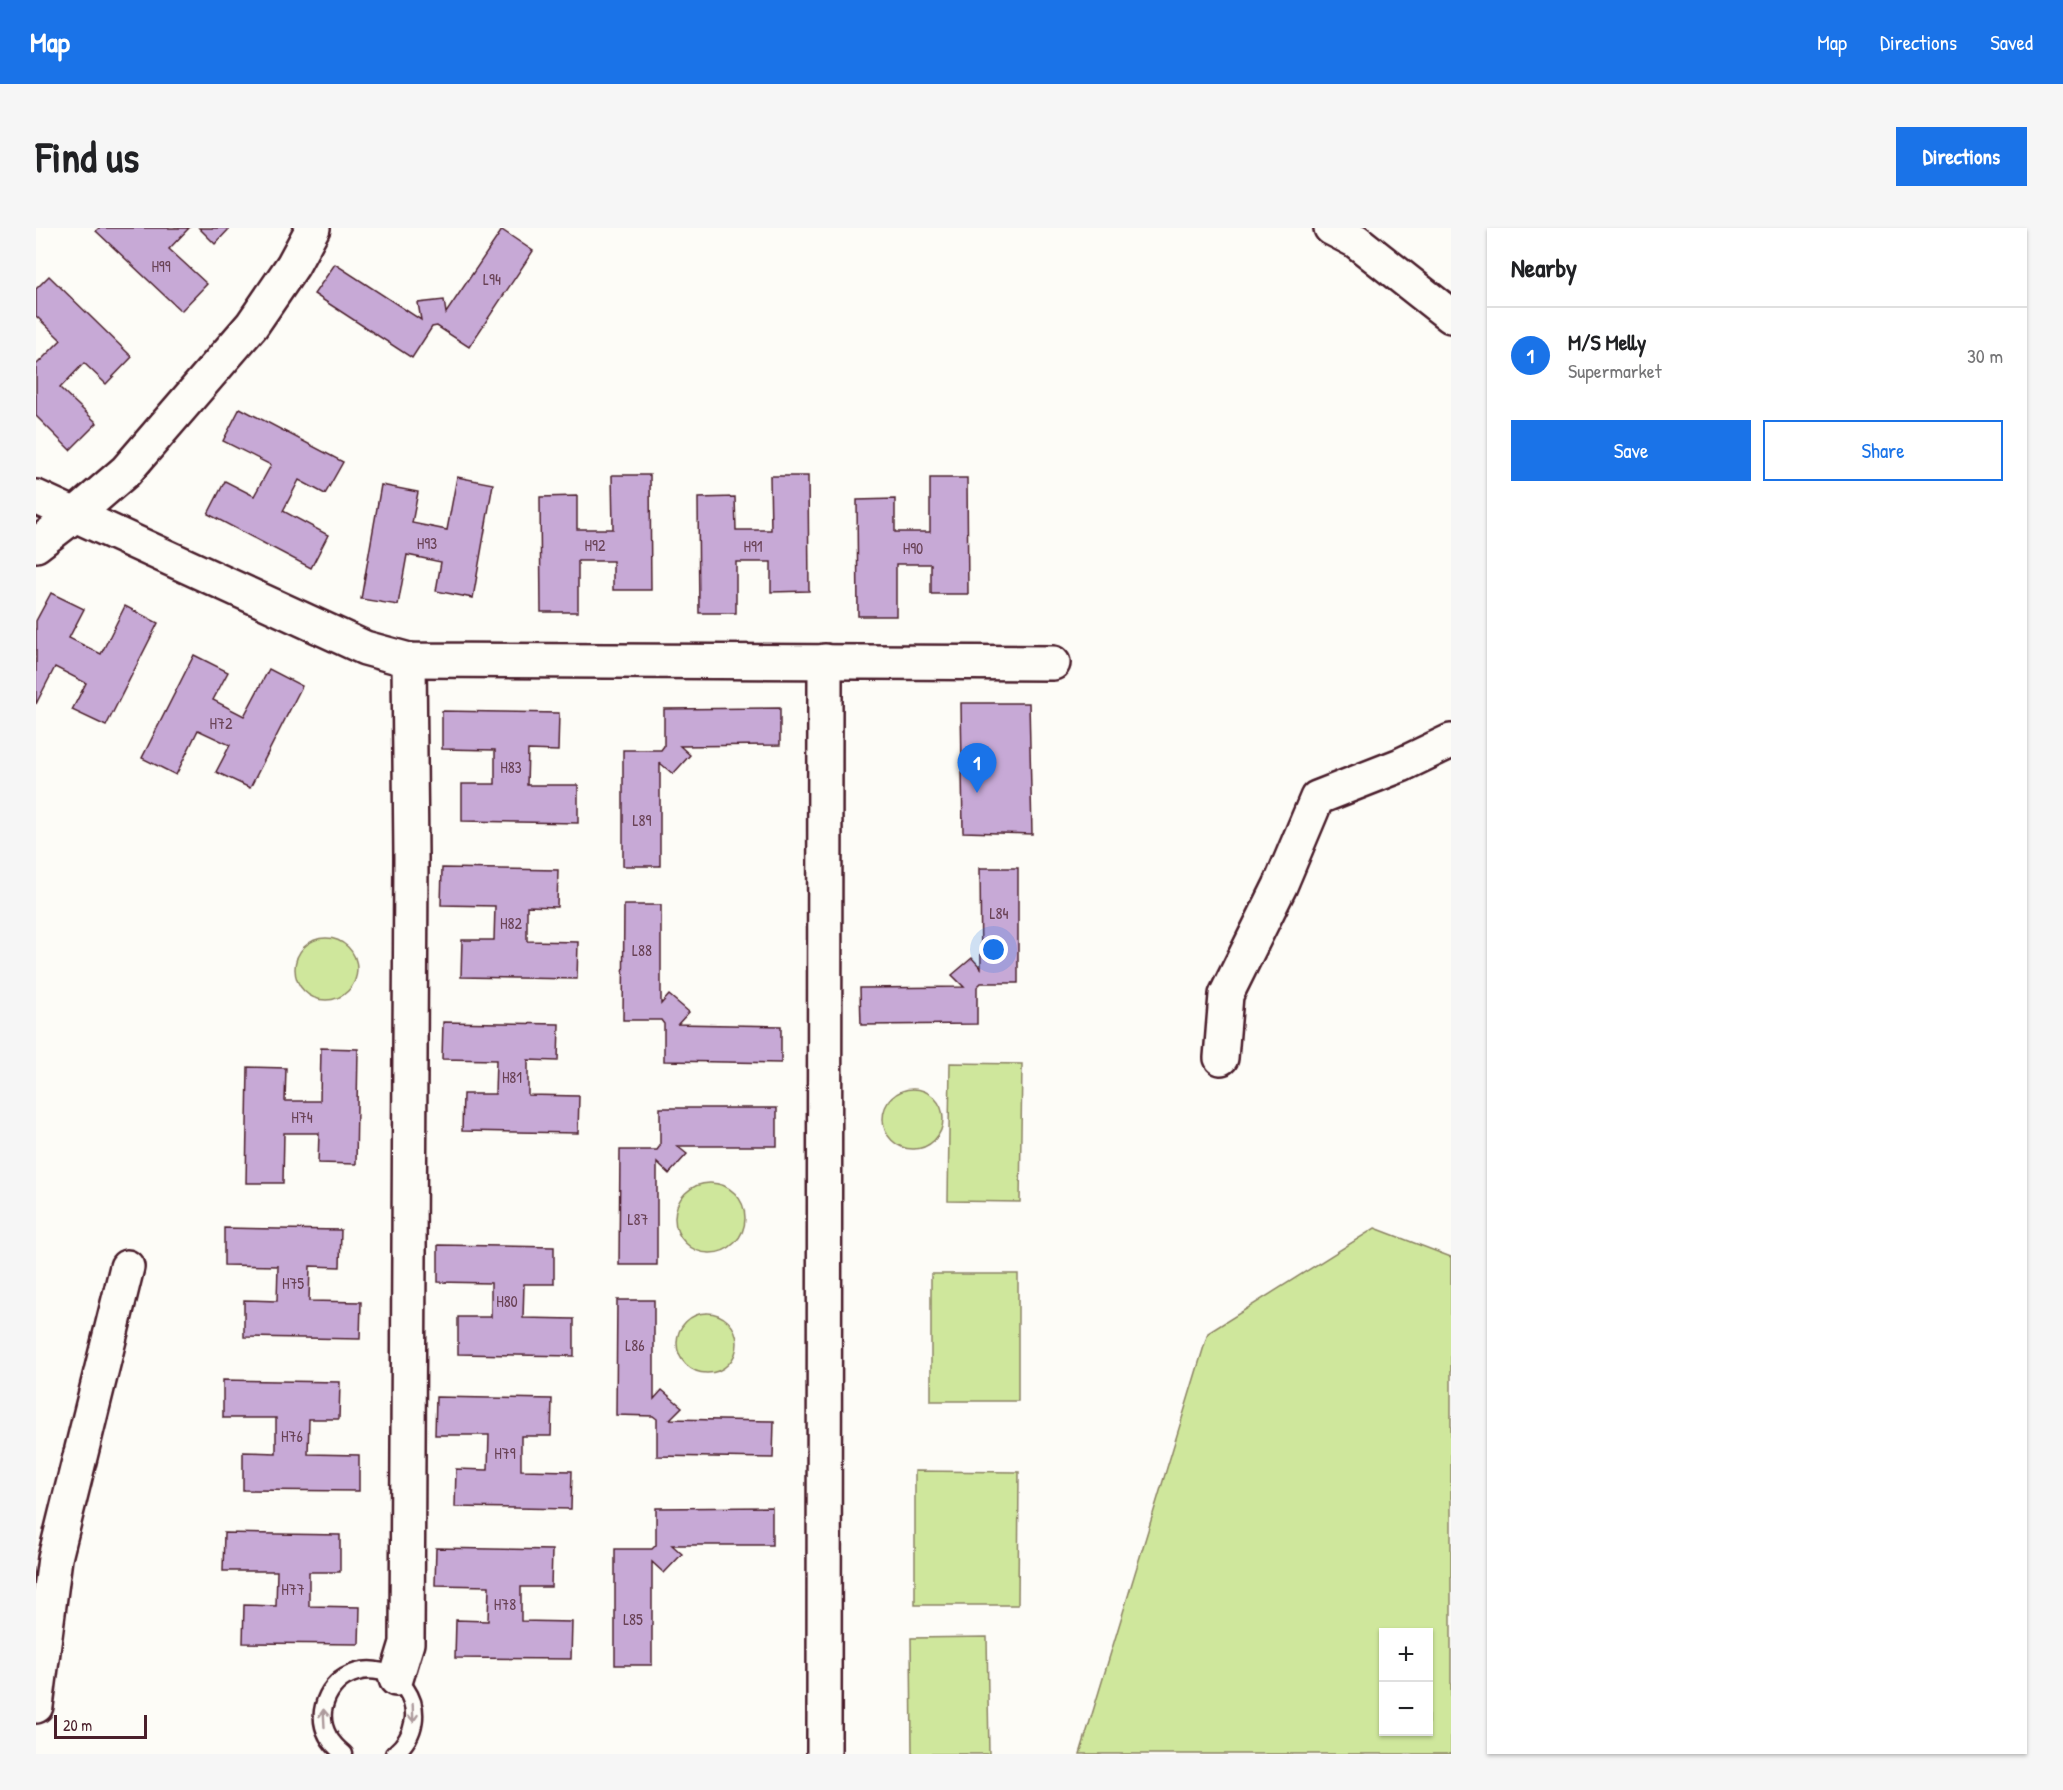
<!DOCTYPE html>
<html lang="en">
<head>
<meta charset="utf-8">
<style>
	:root { --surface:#fff; --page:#f6f6f6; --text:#202124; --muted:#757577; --line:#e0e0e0; --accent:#1a73e8 }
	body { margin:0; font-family:"Patrick Hand",sans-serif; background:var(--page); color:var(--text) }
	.controls { position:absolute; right:18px; bottom:18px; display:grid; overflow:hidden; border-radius:0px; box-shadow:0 2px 4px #0004 }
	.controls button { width:54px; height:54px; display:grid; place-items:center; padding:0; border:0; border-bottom:2px solid var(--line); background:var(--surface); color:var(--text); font:30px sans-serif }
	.scale { position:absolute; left:18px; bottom:15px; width:93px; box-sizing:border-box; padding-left:6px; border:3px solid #4a1f2b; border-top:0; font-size:16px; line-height:21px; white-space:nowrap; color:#4a1f2b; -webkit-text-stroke:4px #fdfcf7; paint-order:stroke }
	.you { position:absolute; left:958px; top:722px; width:21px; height:21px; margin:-15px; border:4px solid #fff; border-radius:50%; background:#1a73e8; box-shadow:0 0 0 9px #1a73e833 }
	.badge { display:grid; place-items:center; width:39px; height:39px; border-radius:50%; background:var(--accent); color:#fff; font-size:20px; font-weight:700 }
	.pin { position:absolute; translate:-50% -50px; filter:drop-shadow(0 2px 3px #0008) }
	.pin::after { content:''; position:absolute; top:32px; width:21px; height:18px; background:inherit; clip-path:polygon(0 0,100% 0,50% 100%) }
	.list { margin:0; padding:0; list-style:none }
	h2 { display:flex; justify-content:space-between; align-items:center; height:78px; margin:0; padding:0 24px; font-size:26px }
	h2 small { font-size:20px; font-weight:400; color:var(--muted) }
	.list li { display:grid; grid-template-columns:39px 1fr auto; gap:18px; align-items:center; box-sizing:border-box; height:96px; padding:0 24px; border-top:2px solid var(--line) }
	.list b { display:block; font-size:22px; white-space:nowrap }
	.list p { margin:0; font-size:20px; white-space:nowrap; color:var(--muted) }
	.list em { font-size:20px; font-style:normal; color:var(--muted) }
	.actions { display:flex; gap:12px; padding:18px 24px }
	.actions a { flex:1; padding:14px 0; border:2px solid var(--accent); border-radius:0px; text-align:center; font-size:21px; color:var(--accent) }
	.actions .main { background:var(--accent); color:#fff }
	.map { position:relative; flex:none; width:1415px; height:1526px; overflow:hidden; border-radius:0px }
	header { display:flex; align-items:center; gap:36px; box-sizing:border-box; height:84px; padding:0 30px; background:var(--accent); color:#fff }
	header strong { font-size:28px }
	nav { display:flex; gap:33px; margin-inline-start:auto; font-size:21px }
	.intro { display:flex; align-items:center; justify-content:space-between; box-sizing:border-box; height:144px; padding:0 36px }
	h1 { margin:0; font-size:42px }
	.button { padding:15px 27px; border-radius:0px; background:var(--accent); color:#fff; font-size:21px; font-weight:700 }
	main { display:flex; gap:36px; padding:0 36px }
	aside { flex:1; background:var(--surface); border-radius:0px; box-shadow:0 2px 4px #0004 }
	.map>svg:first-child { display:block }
</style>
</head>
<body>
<header>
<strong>Map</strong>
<nav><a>Map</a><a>Directions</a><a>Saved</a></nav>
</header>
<div class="intro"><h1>Find us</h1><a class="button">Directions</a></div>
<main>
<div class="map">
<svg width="1415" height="1526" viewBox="0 0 1415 1526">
	<rect width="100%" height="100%" fill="#fdfcf7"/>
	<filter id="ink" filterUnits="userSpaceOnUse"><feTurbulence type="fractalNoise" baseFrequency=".0167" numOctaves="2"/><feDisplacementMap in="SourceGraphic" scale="12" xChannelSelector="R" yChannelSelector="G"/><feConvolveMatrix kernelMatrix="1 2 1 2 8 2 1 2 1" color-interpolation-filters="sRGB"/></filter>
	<g filter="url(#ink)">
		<!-- green -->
		<g fill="#cfe79c" stroke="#8c8364" stroke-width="1.5" fill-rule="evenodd">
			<circle cx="290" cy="741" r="31"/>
			<polygon points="914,835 986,836 984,974 912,973"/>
			<circle cx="877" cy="891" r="30"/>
			<circle cx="674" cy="990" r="35"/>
			<path d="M1339,1000L1415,1029V1526H1044L1172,1105ZM1348,1404H1392V1504H1348Z"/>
			<rect x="895" y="1046" width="87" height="127"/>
			<circle cx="671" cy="1115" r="30"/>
			<polygon points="879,1243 983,1244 982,1377 879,1377"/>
			<polygon points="951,1409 953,1526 876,1526 875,1410"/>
		</g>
		<!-- building -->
		<g fill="#c7a9d6" stroke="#4a1f2b" stroke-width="1.5">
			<polygon points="63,0 153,0 133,21 171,56 145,83 60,3"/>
			<polygon points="163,0 194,0 179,16"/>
			<polygon points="466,2 497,23 433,119 401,98 396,99 376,130 278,66 299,36 385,92 382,75 408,72 410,85"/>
			<polygon points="13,48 96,129 70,156 48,135 24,160 61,195 34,222 0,188 0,137 25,112 0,88 0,61"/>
			<polygon points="204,180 307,234 289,266 263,252 247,283 292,307 275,340 172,286 189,253 218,268 235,237 187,213"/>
			<polygon points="576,247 614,247 615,362 577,362 577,333 542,333 542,384 505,384 504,269 541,268 541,301 577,301"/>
			<polygon points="734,248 772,248 773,363 735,364 735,334 700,334 700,385 663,385 662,270 699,269 700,302 735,302"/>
			<polygon points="421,249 457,256 437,370 400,363 405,334 371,327 362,377 325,371 345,257 382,264 376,295 411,302"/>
			<polygon points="894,250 931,250 932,366 895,366 895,336 860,336 860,388 822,388 821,272 859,271 859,304 894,304"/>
			<polygon points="15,365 48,381 33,410 65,426 89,378 122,395 70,498 36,482 50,455 19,439 0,476 0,393"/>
			<polygon points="158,427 192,444 177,472 208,488 233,441 266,458 214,560 180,544 194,517 162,502 140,547 106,530"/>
			<polygon points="925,475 993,475 996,606 927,604"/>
			<polygon points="744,480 744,517 644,518 654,527 637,546 624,535 624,638 587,638 587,522 625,522 628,518 628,481"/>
			<polygon points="406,483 523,485 522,523 492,522 491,557 542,557 542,595 426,593 426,556 459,556 459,522 406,521"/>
			<polygon points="406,640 522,642 521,679 491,678 491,713 542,714 541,751 425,749 426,712 458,712 459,678 405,677"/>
			<polygon points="944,640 982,640 982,755 945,755 941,759 941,796 825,797 824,760 928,759 916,747 936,730 945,740"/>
			<polygon points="588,677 625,677 625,776 633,767 653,784 642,796 745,798 745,835 628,833 628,796 625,792 587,792"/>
			<polygon points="407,794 523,796 522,833 492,832 492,867 543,868 542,905 426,903 427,866 459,866 460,832 406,831"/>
			<polygon points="285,820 322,821 320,936 282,935 283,905 248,905 247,955 210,955 212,839 250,840 249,873 284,873"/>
			<polygon points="624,880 741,880 741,918 641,918 651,926 633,946 621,935 621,1037 583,1037 584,922 621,922 624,918"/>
			<polygon points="188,1000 305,1002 304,1039 274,1038 273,1073 325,1074 324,1111 208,1109 208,1072 241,1073 242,1038 188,1037"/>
			<polygon points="402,1017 518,1019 518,1056 488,1056 487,1090 538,1091 538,1128 422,1126 422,1089 455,1089 455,1055 402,1054"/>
			<polygon points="581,1072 618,1072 618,1171 626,1162 646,1179 634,1191 738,1193 737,1230 621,1228 621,1191 617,1188 580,1187"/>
			<polygon points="187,1152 304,1154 303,1191 273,1191 272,1226 323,1227 323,1263 207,1262 207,1224 240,1225 240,1190 187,1190"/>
			<polygon points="400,1169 516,1171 515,1208 485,1208 485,1242 536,1243 535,1281 419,1279 420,1241 452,1242 453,1207 399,1207"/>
			<polygon points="736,1279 736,1317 636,1317 646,1326 628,1345 616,1334 616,1437 579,1437 579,1321 616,1321 620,1317 620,1280"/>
			<polygon points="188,1305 304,1307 304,1344 273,1344 273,1378 324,1379 323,1416 207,1415 208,1377 240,1378 241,1343 187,1343"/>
			<polygon points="400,1320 516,1322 515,1359 485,1359 485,1393 536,1394 535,1431 419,1430 420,1392 452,1393 453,1358 399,1357"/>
		</g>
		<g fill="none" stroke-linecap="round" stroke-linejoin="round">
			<!-- service casing -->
			<g stroke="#4a1f2b" stroke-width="21">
				<path id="service" d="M308,1526C294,1515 285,1501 287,1483C289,1469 297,1456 309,1449C359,1421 406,1486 358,1526"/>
			</g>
			<!-- minor casing -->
			<g stroke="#4a1f2b" stroke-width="38">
				<g id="minor">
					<polyline points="1295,0 1320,13 1415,88"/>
					<polyline points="0,269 329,420 373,432 1017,435"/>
					<polyline points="0,317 39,287 90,243 216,97 257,37 277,0"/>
					<polyline points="1185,830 1190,767 1244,658 1281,570 1365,537 1415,513"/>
					<polyline points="360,1451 371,1415 375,629 373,432"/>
					<polyline points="0,1478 19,1330 91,1039"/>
					<polyline points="788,1526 789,433"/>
				</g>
			</g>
			<!-- service -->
			<use href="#service" stroke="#fdfcf7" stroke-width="16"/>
			<!-- minor -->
			<use href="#minor" stroke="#fdfcf7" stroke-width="33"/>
		</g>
		<!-- one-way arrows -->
		<defs><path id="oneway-shaft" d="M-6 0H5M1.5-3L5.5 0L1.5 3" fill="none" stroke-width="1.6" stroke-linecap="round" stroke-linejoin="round" transform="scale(1.5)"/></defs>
		<g stroke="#ac999b">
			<use href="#oneway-shaft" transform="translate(377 1485) rotate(88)"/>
			<use href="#oneway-shaft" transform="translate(288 1490) rotate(-93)"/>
		</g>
	</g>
	<g text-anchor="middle" stroke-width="4.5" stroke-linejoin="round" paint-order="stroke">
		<!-- number labels -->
		<g font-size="16" fill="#694256">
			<text x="125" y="44">H99</text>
			<text x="456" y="57">L94</text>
			<text x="391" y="321">H93</text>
			<text x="559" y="323">H92</text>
			<text x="717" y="324">H91</text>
			<text x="877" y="326">H90</text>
			<text x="185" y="501">H72</text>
			<text x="475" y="545">H83</text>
			<text x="606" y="598">L89</text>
			<text x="963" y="691">L84</text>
			<text x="475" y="701">H82</text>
			<text x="606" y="728">L88</text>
			<text x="476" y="855">H81</text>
			<text x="266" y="895">H74</text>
			<text x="602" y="997">L87</text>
			<text x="257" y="1061">H75</text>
			<text x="471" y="1079">H80</text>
			<text x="599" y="1123">L86</text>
			<text x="256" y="1214">H76</text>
			<text x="469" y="1231">H79</text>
			<text x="257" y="1367">H77</text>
			<text x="469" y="1382">H78</text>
			<text x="597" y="1397">L85</text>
		</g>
	</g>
</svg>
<div class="controls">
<button>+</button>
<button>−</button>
</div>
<div class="scale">20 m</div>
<div class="you"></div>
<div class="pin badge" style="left:941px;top:565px">1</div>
</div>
<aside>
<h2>Nearby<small></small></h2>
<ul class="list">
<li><span class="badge">1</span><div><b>M/S Melly</b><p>Supermarket</p></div><em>30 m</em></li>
</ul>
<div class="actions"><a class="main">Save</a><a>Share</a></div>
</aside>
</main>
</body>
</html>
